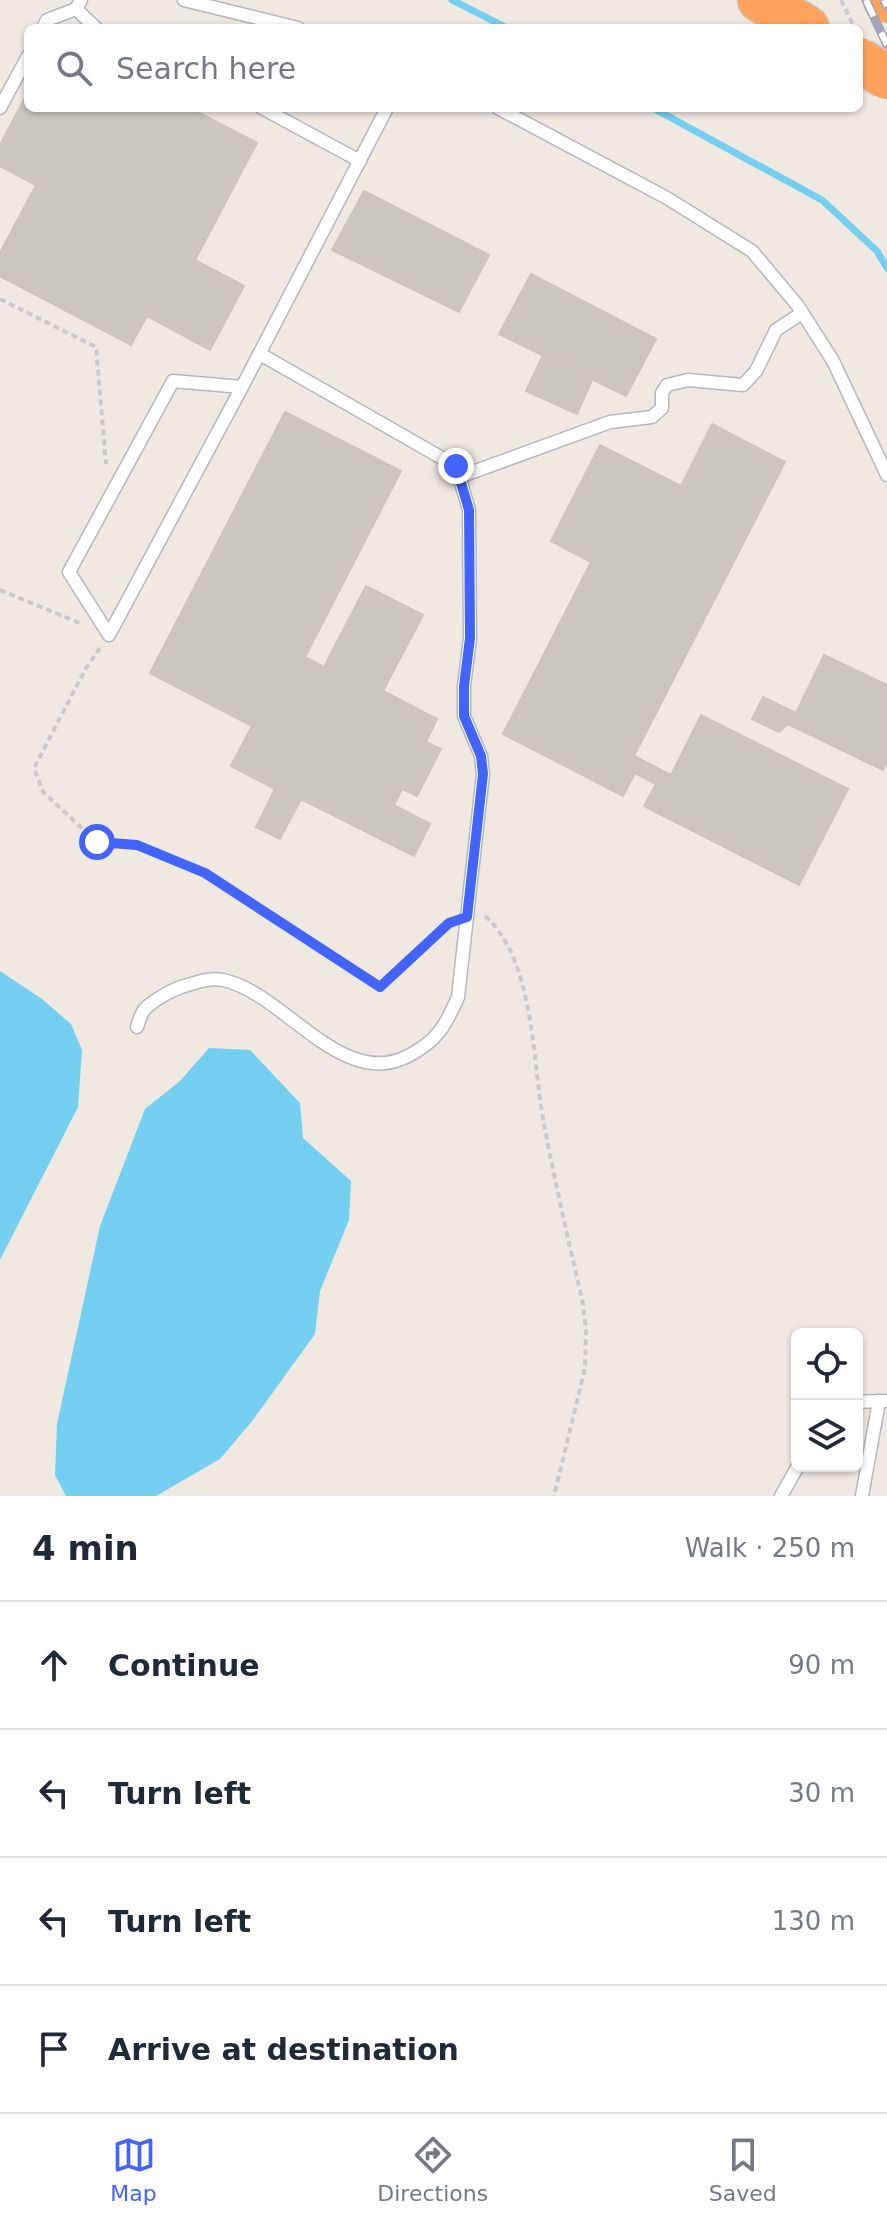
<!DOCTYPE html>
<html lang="en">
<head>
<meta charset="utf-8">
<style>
	:root { --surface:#fff; --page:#f6f6f7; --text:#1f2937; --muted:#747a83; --line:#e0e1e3; --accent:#4264fb }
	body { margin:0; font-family:"DejaVu Sans",sans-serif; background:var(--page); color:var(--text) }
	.controls { position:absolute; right:24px; bottom:24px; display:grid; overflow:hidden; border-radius:12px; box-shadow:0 2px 6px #0004 }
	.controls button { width:72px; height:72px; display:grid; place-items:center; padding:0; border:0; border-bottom:2px solid var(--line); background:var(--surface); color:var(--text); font:40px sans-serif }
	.stop { position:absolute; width:24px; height:24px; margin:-18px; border:6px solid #4264fb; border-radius:50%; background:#fff }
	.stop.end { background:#4264fb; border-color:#fff; box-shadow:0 2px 8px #0008 }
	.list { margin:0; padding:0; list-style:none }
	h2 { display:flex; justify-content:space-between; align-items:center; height:104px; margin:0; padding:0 32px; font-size:34px }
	h2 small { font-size:26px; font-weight:400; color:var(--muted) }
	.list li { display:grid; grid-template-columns:52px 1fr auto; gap:24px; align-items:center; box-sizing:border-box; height:128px; padding:0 32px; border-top:2px solid var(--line) }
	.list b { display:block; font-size:30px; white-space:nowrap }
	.list em { font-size:26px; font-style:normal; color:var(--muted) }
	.icon { flex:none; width:44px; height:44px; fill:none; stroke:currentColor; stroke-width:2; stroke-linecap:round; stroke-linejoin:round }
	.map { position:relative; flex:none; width:887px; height:1496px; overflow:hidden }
	.search { position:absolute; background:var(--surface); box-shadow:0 2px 6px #0004; left:24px; right:24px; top:24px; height:88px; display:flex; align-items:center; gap:20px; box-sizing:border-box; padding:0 28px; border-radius:12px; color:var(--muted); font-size:30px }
	.sheet { height:616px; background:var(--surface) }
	nav { display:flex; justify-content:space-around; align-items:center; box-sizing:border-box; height:112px; border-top:2px solid var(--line); background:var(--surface); font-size:22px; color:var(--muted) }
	nav a { display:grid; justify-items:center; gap:4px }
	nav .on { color:var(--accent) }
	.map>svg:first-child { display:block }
</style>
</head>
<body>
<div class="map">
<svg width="887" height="1496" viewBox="0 0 887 1496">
	<rect width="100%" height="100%" fill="#efe9e1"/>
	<!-- water -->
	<g fill="#75cff0">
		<polygon points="0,971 42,999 71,1024 82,1050 78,1107 0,1260"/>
		<polygon points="209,1048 250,1050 300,1103 303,1138 351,1181 349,1220 320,1291 315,1334 253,1420 220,1459 156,1496 66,1496 55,1475 57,1424 100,1226 145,1109 180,1081"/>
	</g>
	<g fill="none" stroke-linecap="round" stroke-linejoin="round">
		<!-- stream -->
		<g stroke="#75cff0" stroke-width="7">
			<polyline points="452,0 507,28"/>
			<polyline points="653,108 822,200 877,251 887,268"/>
		</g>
	</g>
	<!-- building -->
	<g fill="#cbc7bf" stroke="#cbc5ba" stroke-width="2">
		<polygon points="28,92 28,108 190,108 257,143 195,260 244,286 210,350 147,316 131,345 0,276 0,253 36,185 0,166 0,145"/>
		<polygon points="364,191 489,255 459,312 332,250"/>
		<polygon points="531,274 656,339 626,396 499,334"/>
		<polygon points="543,355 593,378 577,414 526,391"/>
		<polygon points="285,412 401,471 305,657 324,667 366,586 423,615 383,691 437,719 426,742 441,749 417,796 402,789 394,805 430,824 414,856 301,799 280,839 256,827 275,789 231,766 252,726 150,673"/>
		<polygon points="712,424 785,462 634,756 671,775 701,715 848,789 799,885 644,806 656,784 635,773 623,796 503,734 591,562 551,541 600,445 681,486"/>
		<polygon points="824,655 887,685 887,762 883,770 788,724 779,732 752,719 763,697 796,713"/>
	</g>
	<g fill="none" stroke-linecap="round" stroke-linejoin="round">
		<!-- service casing -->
		<g stroke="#b4b7c1" stroke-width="15">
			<g id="service">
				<polyline points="184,0 298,28"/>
				<polyline points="76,9 96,28"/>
				<polyline points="43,28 47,20 76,9 81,0"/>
				<polyline points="0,108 28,56"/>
				<polyline points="262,108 360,161"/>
				<polyline points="498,108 667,198 752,251 798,306 833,361 887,475"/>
				<polyline points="242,387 173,381 69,572 109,635 242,387 387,108"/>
				<polyline points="459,477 610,422 652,417 662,408 662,393 667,385 688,380 743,385 756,371 776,330 802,313"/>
				<path d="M137,1027C139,1021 141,1014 144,1010C152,1001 170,991 181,987C195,983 208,977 223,980C283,992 342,1091 408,1056C437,1041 445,1027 458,997L483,774L481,756L464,716V686L470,638L469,510L456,466L260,354"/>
				<polyline points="857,1402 879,1401"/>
				<polyline points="781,1496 798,1466"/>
				<polyline points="862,1496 879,1401 887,1401"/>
			</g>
		</g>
		<!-- motorway casing -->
		<g stroke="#c9c9c9" stroke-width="47">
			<g id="motorway">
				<polyline points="760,0 807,28"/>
				<polyline points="886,0 887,0"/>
			</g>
		</g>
		<!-- path -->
		<g stroke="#c9c9c9" stroke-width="4" stroke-dasharray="6 4" stroke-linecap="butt">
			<polyline points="841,0 854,27"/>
			<polyline points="0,299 96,347 106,464"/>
			<polyline points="0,590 82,624"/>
			<polyline points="100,648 86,668 34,768 43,792 97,842 137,845 205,873 380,987 447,925"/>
			<path d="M485,916C534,959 532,1057 543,1118C554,1180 569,1242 583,1304L586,1331L585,1368L554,1496"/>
		</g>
		<!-- service -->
		<use href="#service" stroke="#fff" stroke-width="12"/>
		<!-- motorway -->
		<use href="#motorway" stroke="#ffa35c" stroke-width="44"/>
		<!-- rail casing -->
		<g stroke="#a3a6b8" stroke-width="9">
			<g id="rail">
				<polyline points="866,0 887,45"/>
				<polyline points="884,0 887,6"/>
			</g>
		</g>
		<!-- rail -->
		<use href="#rail" stroke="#fff" stroke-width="6" stroke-dasharray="18" stroke-linecap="butt"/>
		<!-- motorway-bridge casing -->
		<g stroke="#c9c9c9" stroke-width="47" stroke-linecap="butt">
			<polyline id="motorway-bridge" points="859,60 887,77"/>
		</g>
		<!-- motorway-bridge -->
		<use href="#motorway-bridge" stroke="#ffa35c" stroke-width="44"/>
	</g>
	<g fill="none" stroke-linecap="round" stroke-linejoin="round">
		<!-- route -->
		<polyline stroke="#4264fb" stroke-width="10" points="97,842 137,845 205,873 380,987 449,923 467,917 483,774 481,756 464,716 464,686 470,638 469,510 456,466"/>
	</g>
</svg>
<div class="controls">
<button><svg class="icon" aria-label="locate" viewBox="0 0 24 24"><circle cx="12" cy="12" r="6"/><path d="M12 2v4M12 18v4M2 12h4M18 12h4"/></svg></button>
<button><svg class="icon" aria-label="layers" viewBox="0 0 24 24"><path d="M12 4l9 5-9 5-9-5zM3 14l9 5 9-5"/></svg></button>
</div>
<div class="stop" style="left:97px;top:842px"></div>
<div class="stop end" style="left:456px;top:466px"></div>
<div class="search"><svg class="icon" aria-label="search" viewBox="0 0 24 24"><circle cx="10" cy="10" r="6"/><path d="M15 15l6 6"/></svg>Search here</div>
</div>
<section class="sheet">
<h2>4 min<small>Walk · 250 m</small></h2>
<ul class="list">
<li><svg class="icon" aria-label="ahead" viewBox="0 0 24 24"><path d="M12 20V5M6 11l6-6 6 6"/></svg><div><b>Continue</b></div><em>90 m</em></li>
<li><svg class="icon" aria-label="left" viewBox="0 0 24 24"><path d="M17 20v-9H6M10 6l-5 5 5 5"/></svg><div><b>Turn left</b></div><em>30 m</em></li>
<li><svg class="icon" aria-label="left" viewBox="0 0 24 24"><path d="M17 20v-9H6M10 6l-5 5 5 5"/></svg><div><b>Turn left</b></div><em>130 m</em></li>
<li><svg class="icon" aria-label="arrive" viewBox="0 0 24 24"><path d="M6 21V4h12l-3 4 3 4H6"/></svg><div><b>Arrive at destination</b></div></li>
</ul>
</section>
<nav>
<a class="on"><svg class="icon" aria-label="map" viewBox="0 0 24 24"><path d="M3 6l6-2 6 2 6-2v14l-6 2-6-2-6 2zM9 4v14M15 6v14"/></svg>Map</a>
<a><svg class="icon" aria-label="directions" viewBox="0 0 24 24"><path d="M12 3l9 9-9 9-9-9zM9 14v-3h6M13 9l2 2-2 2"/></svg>Directions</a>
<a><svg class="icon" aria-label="saved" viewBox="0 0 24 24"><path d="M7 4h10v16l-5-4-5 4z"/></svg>Saved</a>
</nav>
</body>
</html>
